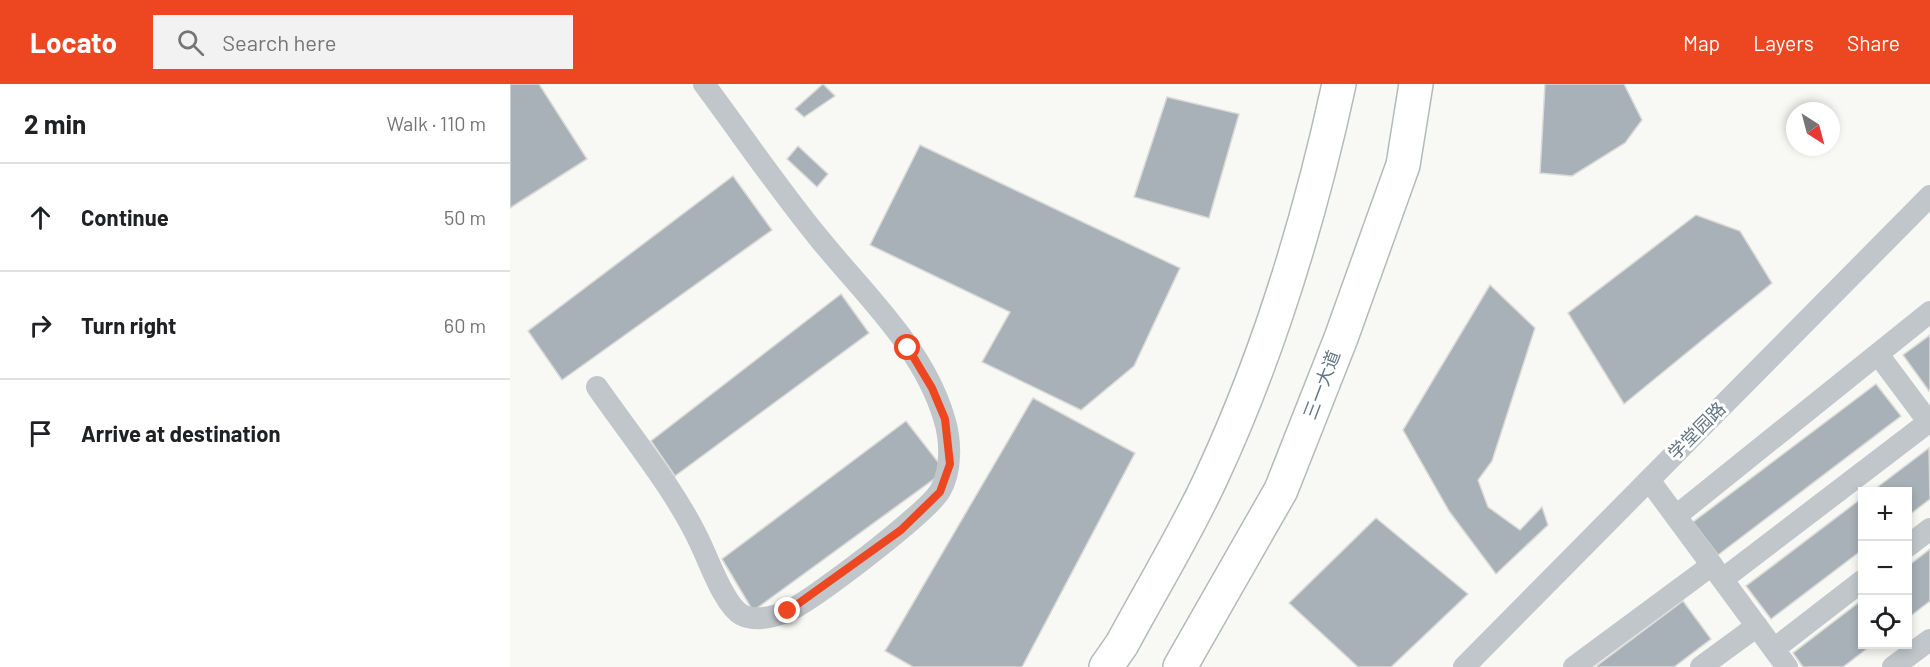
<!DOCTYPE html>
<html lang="en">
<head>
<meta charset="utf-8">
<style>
	:root { --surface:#fff; --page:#f2f2f2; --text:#202124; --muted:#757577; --line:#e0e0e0; --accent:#ec4721 }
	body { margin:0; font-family:Barlow,"Noto Sans SC",sans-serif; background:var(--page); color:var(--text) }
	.controls { position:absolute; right:18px; bottom:18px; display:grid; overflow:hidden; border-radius:0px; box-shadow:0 3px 9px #0003 }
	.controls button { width:54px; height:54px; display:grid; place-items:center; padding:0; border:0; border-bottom:2px solid var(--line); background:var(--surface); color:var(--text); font:30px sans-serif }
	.compass { position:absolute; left:1276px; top:18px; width:54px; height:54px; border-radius:50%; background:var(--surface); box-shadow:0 3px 9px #0003; rotate:144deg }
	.stop { position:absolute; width:18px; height:18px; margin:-14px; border:4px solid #ec4721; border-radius:50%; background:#fff }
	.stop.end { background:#ec4721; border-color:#fff; box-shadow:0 2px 6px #0008 }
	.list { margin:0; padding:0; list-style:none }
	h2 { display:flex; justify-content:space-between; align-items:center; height:78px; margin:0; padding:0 24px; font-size:26px }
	h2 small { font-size:20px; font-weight:400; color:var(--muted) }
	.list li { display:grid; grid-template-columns:39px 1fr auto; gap:18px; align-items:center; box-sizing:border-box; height:108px; padding:0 24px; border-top:2px solid var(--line) }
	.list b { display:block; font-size:22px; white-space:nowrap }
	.list em { font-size:20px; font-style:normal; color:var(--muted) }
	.icon { flex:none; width:33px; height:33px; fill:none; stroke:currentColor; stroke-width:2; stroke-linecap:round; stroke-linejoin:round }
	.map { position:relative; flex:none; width:1420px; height:583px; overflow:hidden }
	header { display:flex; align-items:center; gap:36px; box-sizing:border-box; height:84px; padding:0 30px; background:var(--accent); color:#fff }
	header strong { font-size:28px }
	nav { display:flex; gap:33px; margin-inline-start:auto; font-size:21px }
	.search { width:420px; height:54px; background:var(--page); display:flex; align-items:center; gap:15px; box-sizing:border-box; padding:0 21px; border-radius:0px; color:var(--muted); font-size:22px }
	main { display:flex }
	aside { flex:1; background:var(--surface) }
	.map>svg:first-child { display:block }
</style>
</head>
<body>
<header>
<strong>Locato</strong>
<div class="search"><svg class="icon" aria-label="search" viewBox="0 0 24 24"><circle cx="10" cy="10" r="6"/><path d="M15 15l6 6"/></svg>Search here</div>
<nav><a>Map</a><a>Layers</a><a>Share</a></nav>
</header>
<main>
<aside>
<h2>2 min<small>Walk · 110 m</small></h2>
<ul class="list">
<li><svg class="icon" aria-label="ahead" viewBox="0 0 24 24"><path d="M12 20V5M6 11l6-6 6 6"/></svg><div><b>Continue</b></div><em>50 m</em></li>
<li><svg class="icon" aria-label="right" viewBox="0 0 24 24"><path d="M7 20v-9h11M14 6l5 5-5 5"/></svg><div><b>Turn right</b></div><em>60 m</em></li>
<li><svg class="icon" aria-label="arrive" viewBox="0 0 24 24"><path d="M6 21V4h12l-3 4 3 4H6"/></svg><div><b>Arrive at destination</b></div></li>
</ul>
</aside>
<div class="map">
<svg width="1420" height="583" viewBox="0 0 1420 583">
	<rect width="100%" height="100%" fill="#f8f8f5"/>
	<!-- building -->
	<g fill="#a7b1b7" stroke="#dadad7" stroke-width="1.5">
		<polygon points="0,0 29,0 77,75 0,124"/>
		<polygon points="313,0 325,12 294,33 285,25"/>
		<polygon points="1035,0 1114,0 1132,36 1115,59 1062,92 1030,89"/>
		<polygon points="657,13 729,30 699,134 624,113"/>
		<polygon points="410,61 670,184 624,282 571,326 472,278 500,228 360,161"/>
		<polygon points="288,62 318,90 307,103 277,75"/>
		<polygon points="223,92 262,146 52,296 18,247"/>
		<polygon points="1186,131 1230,147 1262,199 1114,320 1058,229"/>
		<polygon points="980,201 1025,244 982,377 968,396 978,423 1010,446 1032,423 1038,441 986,490 939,427 893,346"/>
		<polygon points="331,210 359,249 165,392 141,357"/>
		<polygon points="1420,251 1420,306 1419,307 1393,271"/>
		<polygon points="1366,300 1391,332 1208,471 1183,438"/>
		<polygon points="523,314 625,369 512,583 403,583 375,567"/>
		<polygon points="396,337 435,387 243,527 212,475"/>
		<polygon points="1419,364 1420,415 1398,432 1398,408 1361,408"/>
		<polygon points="1352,414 1352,466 1261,535 1236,502"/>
		<polygon points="866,434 958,510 881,583 848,583 779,519"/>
		<polygon points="1420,465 1420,517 1398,534 1398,482"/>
		<polygon points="1352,516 1352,560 1363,560 1333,583 1293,583 1283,569"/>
		<polygon points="1173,517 1201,555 1164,583 1085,583"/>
	</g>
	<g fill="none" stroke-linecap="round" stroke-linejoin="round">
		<!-- highway casing -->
		<g stroke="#b4b9bc" stroke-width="36">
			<g id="highway">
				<path d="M596,583L612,560C642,504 676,449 702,392C760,267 800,134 829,0"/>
				<polyline points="670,583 771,406 831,254 893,81 906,0"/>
			</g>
		</g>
		<!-- minor -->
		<g stroke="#c1c6ca" stroke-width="22">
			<polyline points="1373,277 1420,340"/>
			<path d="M87,303C121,352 168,409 192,463C200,480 215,522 232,531C246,538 263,533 276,528C301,518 417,429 430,407C442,386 441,356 434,334C413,263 353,209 308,153C268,104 232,51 194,0"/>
			<polyline points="1139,396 1277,583"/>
			<polyline points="1166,432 1420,228"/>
			<polyline points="1398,462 1420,445"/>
			<polyline points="1213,495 1420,337"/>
			<polyline points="1264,565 1352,497"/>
			<polyline points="954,583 1420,112"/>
			<polyline points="1064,583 1202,481"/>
			<polyline points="1191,583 1247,542"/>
			<polyline points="1383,583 1420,556"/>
		</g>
		<!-- highway -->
		<use href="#highway" stroke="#fff" stroke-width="33"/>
	</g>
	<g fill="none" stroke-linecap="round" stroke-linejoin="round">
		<!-- route -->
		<polyline stroke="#ec4721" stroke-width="8" points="278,527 391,446 430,408 440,380 435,335 422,304 398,264"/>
	</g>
	<g text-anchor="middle" stroke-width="6" stroke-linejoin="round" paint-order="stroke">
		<!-- street labels -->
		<g font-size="18" fill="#617582" stroke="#fff">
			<text transform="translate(812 301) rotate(-69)" y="6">三一大道</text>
			<text transform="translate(1187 347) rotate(-45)" y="6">学堂园路</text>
		</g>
	</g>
</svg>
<div class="controls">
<button>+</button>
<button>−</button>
<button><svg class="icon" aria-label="locate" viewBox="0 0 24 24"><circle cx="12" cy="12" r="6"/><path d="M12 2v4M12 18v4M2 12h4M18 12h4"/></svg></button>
</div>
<svg class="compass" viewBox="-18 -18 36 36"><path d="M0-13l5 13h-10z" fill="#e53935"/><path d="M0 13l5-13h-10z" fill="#757577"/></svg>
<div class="stop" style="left:398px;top:264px"></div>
<div class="stop end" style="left:278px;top:527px"></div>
</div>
</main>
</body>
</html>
